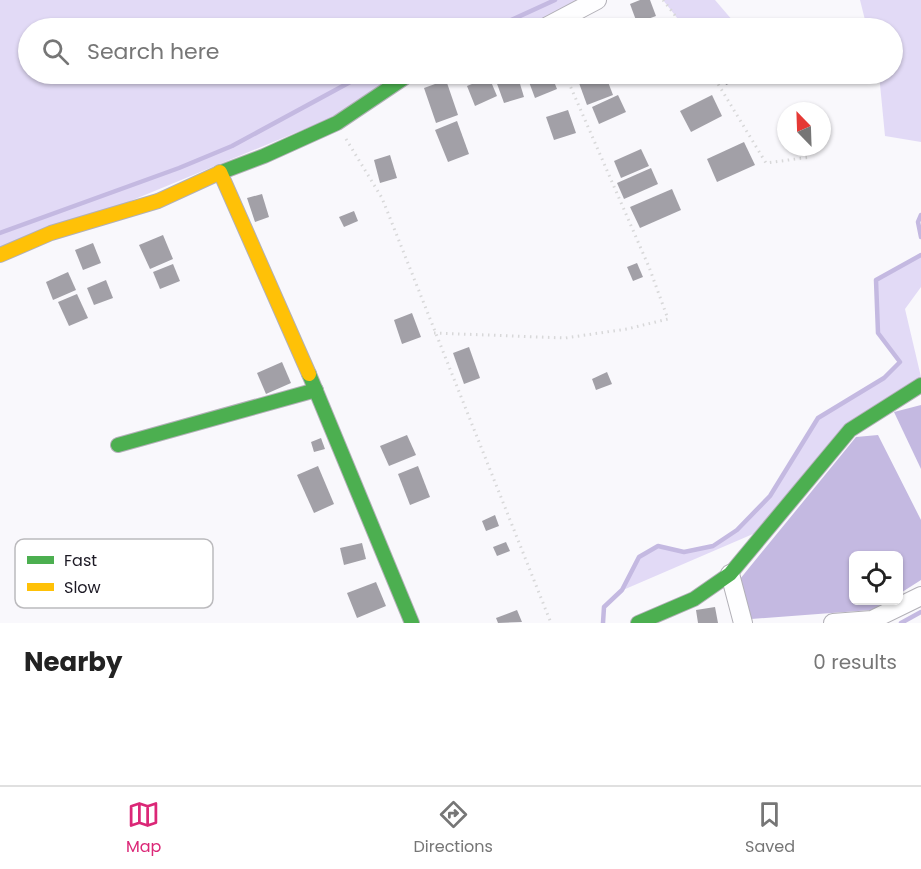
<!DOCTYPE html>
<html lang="en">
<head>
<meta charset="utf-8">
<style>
	:root { --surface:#fff; --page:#f2f2f2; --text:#222; --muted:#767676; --line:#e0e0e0; --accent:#db2777 }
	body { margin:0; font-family:Poppins,sans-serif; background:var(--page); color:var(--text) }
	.controls { position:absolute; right:18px; bottom:18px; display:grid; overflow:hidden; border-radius:9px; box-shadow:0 2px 4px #0004 }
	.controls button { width:54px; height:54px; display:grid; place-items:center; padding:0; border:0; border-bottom:2px solid var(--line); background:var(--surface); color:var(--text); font:30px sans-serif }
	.compass { position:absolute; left:777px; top:102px; width:54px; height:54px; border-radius:50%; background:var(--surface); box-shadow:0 2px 4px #0004; rotate:337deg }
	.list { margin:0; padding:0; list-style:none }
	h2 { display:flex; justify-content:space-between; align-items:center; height:78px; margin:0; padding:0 24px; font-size:26px }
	h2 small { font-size:20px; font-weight:400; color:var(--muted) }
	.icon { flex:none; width:33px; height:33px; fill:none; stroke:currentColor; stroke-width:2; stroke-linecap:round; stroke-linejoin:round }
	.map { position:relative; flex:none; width:921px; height:623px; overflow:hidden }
	.search { position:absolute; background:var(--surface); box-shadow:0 2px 4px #0004; left:18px; right:18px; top:18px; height:66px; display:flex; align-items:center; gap:15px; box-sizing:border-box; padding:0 21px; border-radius:33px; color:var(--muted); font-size:22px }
	.sheet { height:162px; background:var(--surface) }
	nav { display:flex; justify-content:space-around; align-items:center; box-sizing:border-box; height:84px; border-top:2px solid var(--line); background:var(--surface); font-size:16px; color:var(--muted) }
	nav a { display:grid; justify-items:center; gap:3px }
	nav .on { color:var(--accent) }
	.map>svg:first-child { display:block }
</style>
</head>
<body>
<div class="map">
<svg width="921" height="623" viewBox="0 0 921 623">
	<rect width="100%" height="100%" fill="#f9f8fc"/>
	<!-- green -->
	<g fill="#e2daf6">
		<polygon points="0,0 597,0 544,28 28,28 28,74 410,74 365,104 0,255"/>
		<polygon points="663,0 715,0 739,28 685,28"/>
		<polygon points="860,0 921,0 921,142 885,136 879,74 892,74 892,28 867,28"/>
		<polygon points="921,255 921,287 905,309 921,377 850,430 769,527 623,590 639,557 658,546 684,552 713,546 737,530 767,499 818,418 884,378 899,362 878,333 876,280"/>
	</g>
	<!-- water -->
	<g fill="#c4b9e1">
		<polygon points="921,405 921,469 894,412"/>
		<polygon points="878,435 921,520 921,580 899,594 898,556 854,556 854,600 887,601 871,610 751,619 740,579 856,437"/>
	</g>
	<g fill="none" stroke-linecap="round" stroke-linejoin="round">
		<!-- stream -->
		<g stroke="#c4b9e1" stroke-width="4.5">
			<polyline points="494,28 555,0"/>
			<polyline points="921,215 918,222 921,237"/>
			<polyline points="0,233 179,168 232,146 365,74"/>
			<polyline points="603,623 604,607 622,590 639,557 658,546 684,552 713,546 737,530 770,496 818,418 884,378 900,362 878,333 876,280 921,255"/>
			<polyline points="901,623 921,612"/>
		</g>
	</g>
	<!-- building -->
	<g fill="#a2a0a7">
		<polygon points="640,0 650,0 656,16 637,23 630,4"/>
		<polygon points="517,74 524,97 504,103 496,81"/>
		<polygon points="526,74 551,74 557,89 535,98"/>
		<polygon points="605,74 613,95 587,105 579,83"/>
		<polygon points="676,74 694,74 680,80"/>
		<polygon points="726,74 739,74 741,79 726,85 722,75"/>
		<polygon points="489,77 497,96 475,106 467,86"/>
		<polygon points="446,80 458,115 436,123 424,88"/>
		<polygon points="618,95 626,112 599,124 592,107"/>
		<polygon points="712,95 722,116 691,132 680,111"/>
		<polygon points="568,110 576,133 554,140 546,117"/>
		<polygon points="457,121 469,154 448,162 435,130"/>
		<polygon points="744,142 755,165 717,182 707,159"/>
		<polygon points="641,149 649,166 621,178 614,161"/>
		<polygon points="390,155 397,178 380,183 374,160"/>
		<polygon points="651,168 658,184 624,199 617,183"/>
		<polygon points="672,189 681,210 640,228 630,207"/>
		<polygon points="262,194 269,217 255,222 247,198"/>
		<polygon points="354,211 358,221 344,227 339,217"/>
		<polygon points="163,235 173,259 150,269 139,245"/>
		<polygon points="93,243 101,263 83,270 75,250"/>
		<polygon points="637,263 643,277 633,281 627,267"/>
		<polygon points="173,264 180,281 160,289 153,272"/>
		<polygon points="68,272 76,290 53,300 46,282"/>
		<polygon points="106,280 113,298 94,305 87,288"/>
		<polygon points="77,294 88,318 69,326 58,302"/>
		<polygon points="412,313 421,337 402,344 394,320"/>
		<polygon points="469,347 480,378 464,384 453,353"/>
		<polygon points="282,362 291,383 266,394 257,373"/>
		<polygon points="607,372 612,384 596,390 592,379"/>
		<polygon points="407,435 416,455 389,466 380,446"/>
		<polygon points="321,438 325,449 314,452 311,442"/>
		<polygon points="318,466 334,504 314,513 297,475"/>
		<polygon points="418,466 430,497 410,505 398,474"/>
		<polygon points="495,515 499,526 486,531 482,521"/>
		<polygon points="506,542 510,551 497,556 493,547"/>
		<polygon points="362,543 366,559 344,565 340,548"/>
		<polygon points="376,582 386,606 357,618 347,593"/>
		<polygon points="715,607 718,623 698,623 696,610"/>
		<polygon points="517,610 522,622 498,623 496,618"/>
	</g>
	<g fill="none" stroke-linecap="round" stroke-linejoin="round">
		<!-- street casing -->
		<g stroke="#b2b0b7" stroke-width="20">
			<g id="street">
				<polyline points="544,28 597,0"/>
				<polyline points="730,574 743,623"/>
				<polyline points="833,623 872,620 921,596"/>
			</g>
		</g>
		<!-- fast casing -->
		<g stroke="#b2b0b7" stroke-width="16">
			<g id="fast">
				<polyline points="219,173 264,156 337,123 410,74"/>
				<polyline points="309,374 412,623"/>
				<polyline points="118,445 316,390"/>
				<polyline points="638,623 694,599 730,574 850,430 921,385"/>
			</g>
		</g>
		<!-- slow casing -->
		<g stroke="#b2b0b7" stroke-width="16">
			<g id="slow">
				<polyline points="220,172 309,374"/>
				<polyline points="0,255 51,233 158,201 219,173"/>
			</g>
		</g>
		<!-- path -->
		<g stroke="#d8d8d9" stroke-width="3" stroke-dasharray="1.5 4.5" stroke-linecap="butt">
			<polyline points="663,0 685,28"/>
			<polyline points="712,74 766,163 811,157"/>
			<polyline points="346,139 382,198 551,623"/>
			<polyline points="434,333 565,338 627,329 668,319 649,267 565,74"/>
		</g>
		<!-- street -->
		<use href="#street" stroke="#fefeff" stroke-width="18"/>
		<!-- fast -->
		<use href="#fast" stroke="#4caf50" stroke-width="14"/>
		<!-- slow -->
		<use href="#slow" stroke="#ffc107" stroke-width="14"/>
	</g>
	<!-- legend -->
	<rect x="15" y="539" width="198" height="69" rx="9" fill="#fff" stroke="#bbbabd" stroke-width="1.5"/>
	<rect x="27" y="556" width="27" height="8" fill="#4caf50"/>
	<rect x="27" y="583" width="27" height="8" fill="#ffc107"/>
	<g font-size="16" fill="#1c1924">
		<text x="64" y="566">Fast</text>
		<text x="64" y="593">Slow</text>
	</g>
</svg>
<div class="controls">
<button><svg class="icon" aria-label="locate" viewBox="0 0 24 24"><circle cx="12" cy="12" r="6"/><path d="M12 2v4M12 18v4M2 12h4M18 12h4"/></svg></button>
</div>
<svg class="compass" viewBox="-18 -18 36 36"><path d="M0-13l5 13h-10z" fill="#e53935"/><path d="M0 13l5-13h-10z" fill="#767676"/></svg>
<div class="search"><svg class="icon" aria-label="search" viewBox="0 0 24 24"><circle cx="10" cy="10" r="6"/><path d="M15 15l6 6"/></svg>Search here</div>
</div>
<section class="sheet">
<h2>Nearby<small>0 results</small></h2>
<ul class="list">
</ul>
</section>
<nav>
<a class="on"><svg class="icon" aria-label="map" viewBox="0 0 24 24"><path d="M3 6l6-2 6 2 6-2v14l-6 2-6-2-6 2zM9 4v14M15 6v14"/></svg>Map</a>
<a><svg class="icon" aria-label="directions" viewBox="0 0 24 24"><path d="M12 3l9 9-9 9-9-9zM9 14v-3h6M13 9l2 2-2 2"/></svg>Directions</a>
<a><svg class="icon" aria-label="saved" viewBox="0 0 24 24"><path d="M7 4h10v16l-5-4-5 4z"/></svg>Saved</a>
</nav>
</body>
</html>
